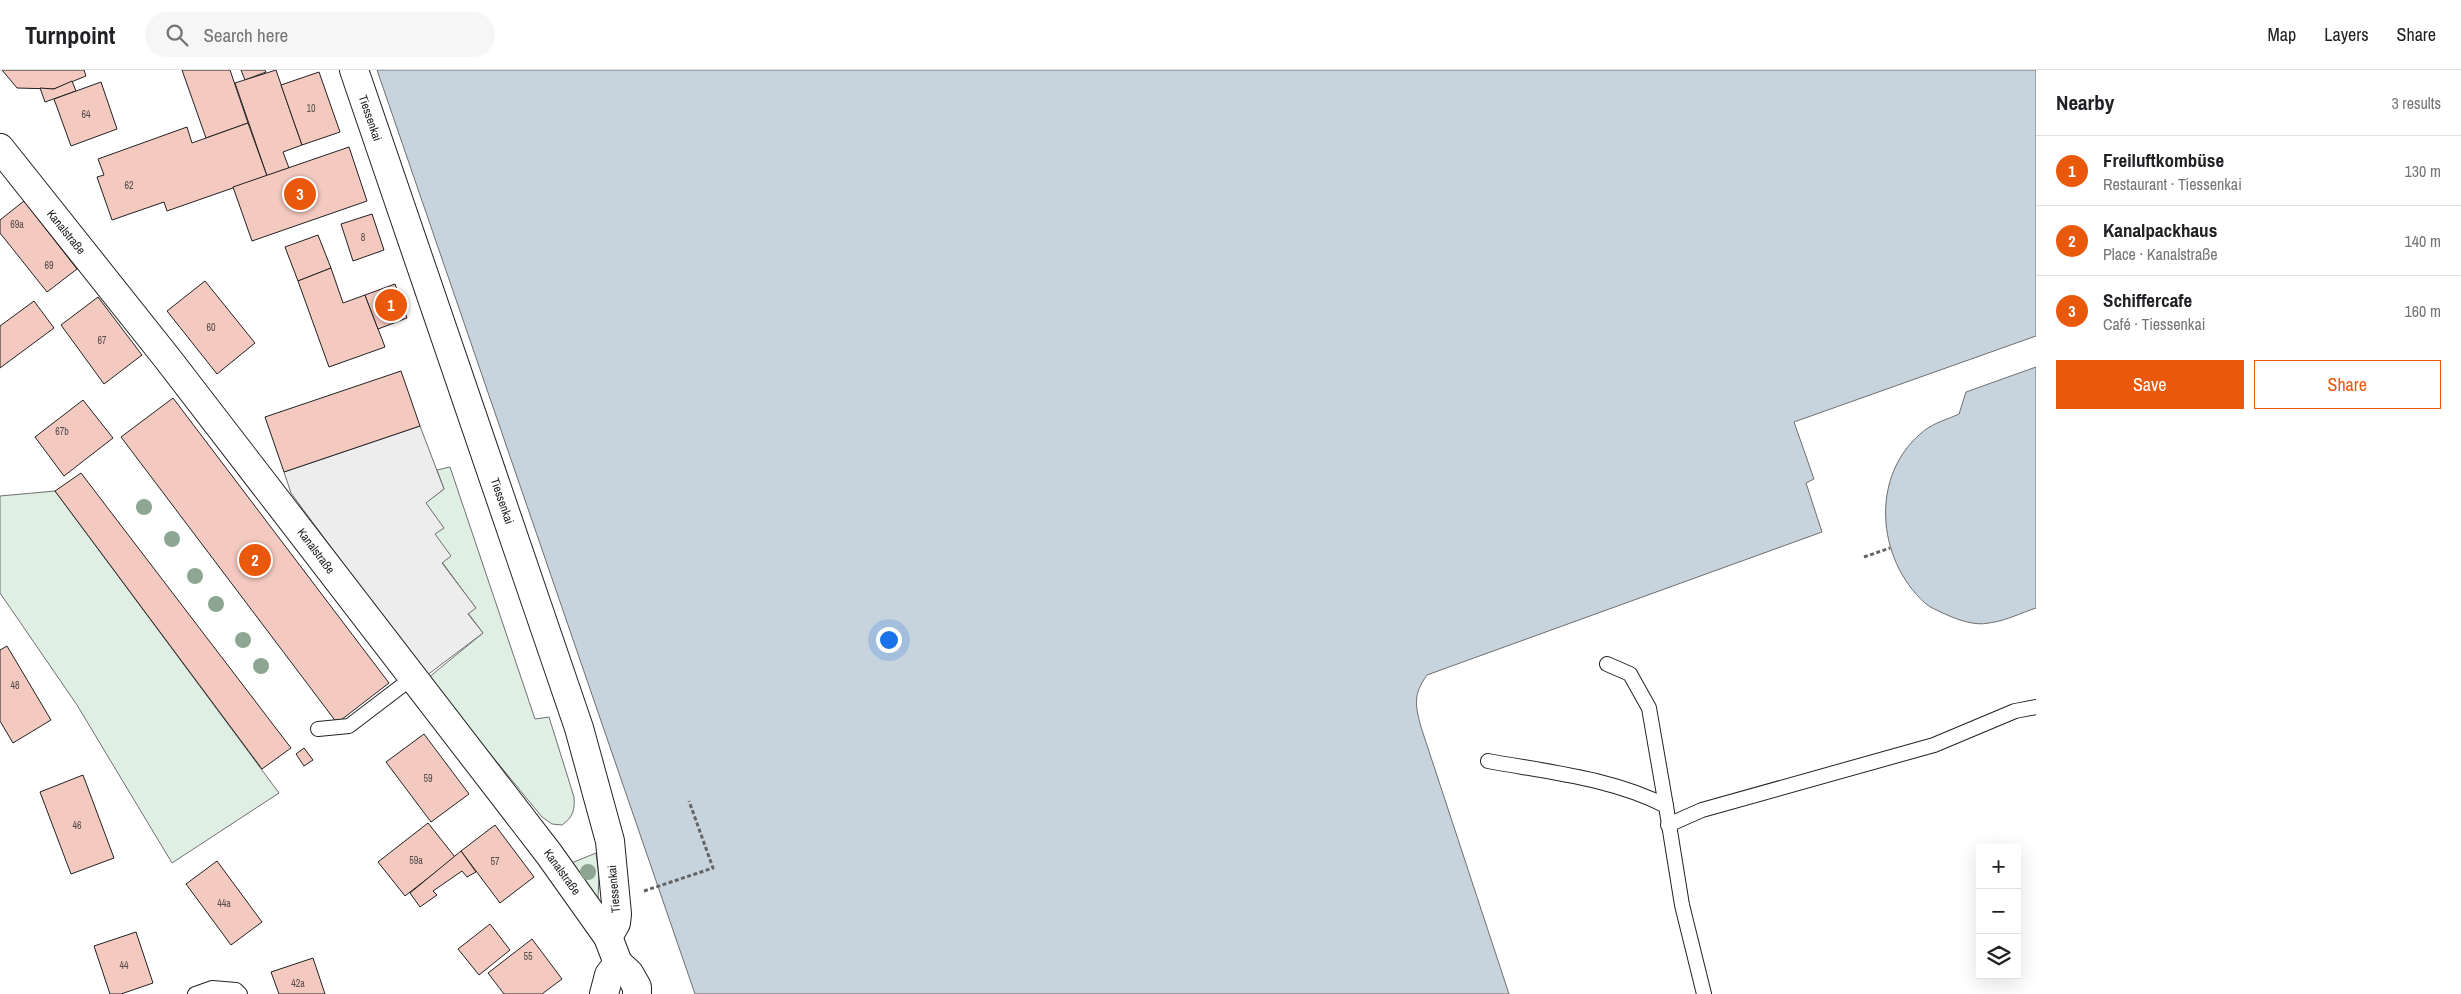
<!DOCTYPE html>
<html lang="en">
<head>
<meta charset="utf-8">
<style>
	:root { --surface:#fff; --page:#f6f6f6; --text:#202124; --muted:#757577; --line:#e0e0e0; --accent:#ea580c }
	body { margin:0; font-family:"Archivo Narrow",sans-serif; background:var(--page); color:var(--text) }
	.controls { position:absolute; right:15px; bottom:15px; display:grid; overflow:hidden; border-radius:0px; box-shadow:0 5px 20px #0002 }
	.controls button { width:45px; height:45px; display:grid; place-items:center; padding:0; border:0; border-bottom:1px solid var(--line); background:var(--surface); color:var(--text); font:25px sans-serif }
	.you { position:absolute; left:888px; top:569px; width:18px; height:18px; margin:-12px; border:4px solid #fff; border-radius:50%; background:#1a73e8; box-shadow:0 0 0 8px #1a73e833 }
	.badge { display:grid; place-items:center; width:32px; height:32px; border-radius:50%; background:var(--accent); color:#fff; font-size:16px; font-weight:700 }
	.pin { position:absolute; translate:-50% -50%; border:2px solid #fff; box-shadow:0 1px 5px #0006 }
	.list { margin:0; padding:0; list-style:none }
	h2 { display:flex; justify-content:space-between; align-items:center; height:65px; margin:0; padding:0 20px; font-size:21px }
	h2 small { font-size:16px; font-weight:400; color:var(--muted) }
	.list li { display:grid; grid-template-columns:32px 1fr auto; gap:15px; align-items:center; box-sizing:border-box; height:70px; padding:0 20px; border-top:1px solid var(--line) }
	.list b { display:block; font-size:19px; white-space:nowrap }
	.list p { margin:0; font-size:16px; white-space:nowrap; color:var(--muted) }
	.list em { font-size:16px; font-style:normal; color:var(--muted) }
	.actions { display:flex; gap:10px; padding:15px 20px }
	.actions a { flex:1; padding:11px 0; border:1px solid var(--accent); border-radius:0px; text-align:center; font-size:18px; color:var(--accent) }
	.actions .main { background:var(--accent); color:#fff }
	.icon { flex:none; width:28px; height:28px; fill:none; stroke:currentColor; stroke-width:2; stroke-linecap:round; stroke-linejoin:round }
	.map { position:relative; flex:none; width:2036px; height:924px; overflow:hidden }
	header { display:flex; align-items:center; gap:30px; box-sizing:border-box; height:70px; padding:0 25px; background:var(--surface); border-bottom:1px solid var(--line) }
	header strong { font-size:24px }
	nav { display:flex; gap:28px; margin-inline-start:auto; font-size:18px }
	.search { width:350px; height:45px; background:var(--page); display:flex; align-items:center; gap:12px; box-sizing:border-box; padding:0 18px; border-radius:28px; color:var(--muted); font-size:19px }
	main { display:flex }
	aside { flex:1; background:var(--surface) }
	.map>svg:first-child { display:block }
</style>
</head>
<body>
<header>
<strong>Turnpoint</strong>
<div class="search"><svg class="icon" aria-label="search" viewBox="0 0 24 24"><circle cx="10" cy="10" r="6"/><path d="M15 15l6 6"/></svg>Search here</div>
<nav><a>Map</a><a>Layers</a><a>Share</a></nav>
</header>
<main>
<div class="map">
<svg width="2036" height="924" viewBox="0 0 2036 924">
	<rect width="100%" height="100%" fill="#fff"/>
	<!-- green -->
	<g fill="#e0efe3" stroke="#6f6f6f">
		<path d="M450,397L535,649L549,647L574,727C575,740 573,747 562,755L552,754L542,747L428,608L483,563L468,543L475,537L442,492L425,433L444,419L437,400Z"/>
		<polygon points="55,421 279,723 172,793 77,635 0,523 0,426"/>
		<polygon points="596,783 599,805 598,829 569,794"/>
	</g>
	<!-- parking -->
	<polygon fill="#ededed" stroke="#6f6f6f" points="420,356 444,419 426,433 444,458 435,464 451,486 442,493 476,538 468,544 483,563 426,606 291,423 284,402"/>
	<!-- water -->
	<g fill="#c7d3dd" stroke="#6f6f6f">
		<path d="M377,0H2036V266L1794,352L1814,409L1806,413L1822,462L1427,605C1413,625 1415,634 1421,657L1509,924H695Z"/>
		<path d="M2036,297V538C2021,543 2005,551 1989,553C1975,556 1958,550 1945,544C1939,541 1930,538 1925,533C1876,489 1869,403 1925,360C1934,353 1948,349 1959,344L1966,322Z"/>
	</g>
	<!-- building -->
	<g fill="#f3c9c0" stroke="#222">
		<polygon points="2,0 84,0 86,6 54,19 17,18"/>
		<polygon points="182,0 230,0 248,53 206,68"/>
		<polygon points="241,0 265,0 266,2 245,10"/>
		<polygon points="276,0 302,75 283,82 289,98 267,106 235,13"/>
		<polygon points="319,2 340,62 302,75 281,15"/>
		<polygon points="72,11 76,21 45,32 40,18 54,19"/>
		<polygon points="101,12 117,59 71,76 54,29"/>
		<polygon points="248,53 267,106 167,141 164,132 112,150 97,107 104,105 98,89 187,57 192,73"/>
		<polygon points="349,77 367,131 252,171 233,117"/>
		<polygon points="24,131 77,199 47,222 0,163 0,150"/>
		<polygon points="372,144 384,180 353,191 341,154"/>
		<polygon points="318,165 331,198 298,211 285,177"/>
		<polygon points="331,198 343,233 365,225 385,277 329,297 298,211"/>
		<polygon points="205,211 255,273 217,304 167,241"/>
		<polygon points="395,214 407,248 378,259 365,225"/>
		<polygon points="98,227 142,285 104,314 61,255"/>
		<polygon points="34,231 54,258 0,298 0,256"/>
		<polygon points="401,301 420,356 284,402 265,347"/>
		<polygon points="173,328 389,613 337,653 121,367"/>
		<polygon points="83,330 113,368 64,406 35,367"/>
		<polygon points="81,403 291,678 262,699 55,421"/>
		<polygon points="7,576 51,650 13,673 0,651 0,580"/>
		<polygon points="424,664 469,724 431,752 386,692"/>
		<polygon points="304,678 313,690 304,696 296,684"/>
		<polygon points="83,705 114,788 71,804 40,722"/>
		<polygon points="428,753 455,787 405,826 378,792"/>
		<polygon points="495,755 534,807 500,833 461,781"/>
		<polygon points="461,781 476,802 467,807 462,801 433,821 437,825 420,837 410,823"/>
		<polygon points="217,791 262,852 231,875 186,814"/>
		<polygon points="490,854 510,880 479,905 458,879"/>
		<polygon points="136,862 153,913 121,924 110,924 94,876"/>
		<polygon points="532,869 562,909 542,924 504,924 488,903"/>
		<polygon points="313,888 325,924 279,924 271,902"/>
	</g>
	<g fill="none" stroke-linecap="round" stroke-linejoin="round">
		<!-- service casing -->
		<g stroke="#222" stroke-width="16">
			<g id="service">
				<polyline points="1607,594 1630,604 1649,638 1666,736"/>
				<polyline points="318,659 349,656 412,608"/>
				<path d="M1488,691C1547,702 1612,708 1666,736L1682,835L1704,924"/>
				<polyline points="1668,755 1702,740 1934,675 2015,641 2036,637"/>
				<polyline points="195,924 212,918 236,920 240,924"/>
			</g>
		</g>
		<!-- minor casing -->
		<g stroke="#222" stroke-width="30">
			<g id="minor">
				<polyline points="354,0 579,658 610,771 617,844 616,853 608,867"/>
				<polyline points="0,78 167,288 549,784 608,867 618,893 629,903 637,917 637,924"/>
				<polyline points="604,924 609,905 618,893"/>
			</g>
		</g>
		<!-- path -->
		<g stroke="#646464" stroke-width="3" stroke-dasharray="4 2.5" stroke-linecap="butt">
			<polyline points="1864,487 1890,478"/>
			<polyline points="644,821 713,798 689,731"/>
		</g>
		<!-- service -->
		<use href="#service" stroke="#fff" stroke-width="14"/>
		<!-- minor -->
		<use href="#minor" stroke="#fff" stroke-width="28"/>
	</g>
	<!-- trees -->
	<g fill="#8da692">
		<circle cx="144" cy="437" r="8"/>
		<circle cx="172" cy="469" r="8"/>
		<circle cx="195" cy="506" r="8"/>
		<circle cx="216" cy="534" r="8"/>
		<circle cx="243" cy="570" r="8"/>
		<circle cx="261" cy="596" r="8"/>
		<circle cx="588" cy="802" r="8"/>
	</g>
	<g text-anchor="middle" stroke-width="4" stroke-linejoin="round" paint-order="stroke">
		<!-- number labels -->
		<g font-size="10" fill="#564c4a">
			<text x="311" y="42">10</text>
			<text x="86" y="48">64</text>
			<text x="129" y="119">62</text>
			<text x="17" y="158">69a</text>
			<text x="363" y="171">8</text>
			<text x="49" y="199">69</text>
			<text x="211" y="261">60</text>
			<text x="102" y="274">67</text>
			<text x="62" y="365">67b</text>
			<text x="15" y="619">48</text>
			<text x="428" y="712">59</text>
			<text x="77" y="759">46</text>
			<text x="416" y="794">59a</text>
			<text x="495" y="795">57</text>
			<text x="224" y="837">44a</text>
			<text x="528" y="890">55</text>
			<text x="124" y="899">44</text>
			<text x="298" y="917">42a</text>
		</g>
		<!-- street labels -->
		<g font-size="12" fill="#222" stroke="#fff">
			<text transform="translate(370 48) rotate(71)" y="4">Tiessenkai</text>
			<text transform="translate(66 162) rotate(51)" y="4">Kanalstraße</text>
			<text transform="translate(502 431) rotate(71)" y="4">Tiessenkai</text>
			<text transform="translate(316 481) rotate(53)" y="4">Kanalstraße</text>
			<text transform="translate(562 802) rotate(54)" y="4">Kanalstraße</text>
			<text transform="translate(614 819) rotate(-95)" y="4">Tiessenkai</text>
		</g>
	</g>
</svg>
<div class="controls">
<button>+</button>
<button>−</button>
<button><svg class="icon" aria-label="layers" viewBox="0 0 24 24"><path d="M12 4l9 5-9 5-9-5zM3 14l9 5 9-5"/></svg></button>
</div>
<div class="you"></div>
<div class="pin badge" style="left:391px;top:235px">1</div>
<div class="pin badge" style="left:255px;top:490px">2</div>
<div class="pin badge" style="left:300px;top:124px">3</div>
</div>
<aside>
<h2>Nearby<small>3 results</small></h2>
<ul class="list">
<li><span class="badge">1</span><div><b>Freiluftkombüse</b><p>Restaurant · Tiessenkai</p></div><em>130 m</em></li>
<li><span class="badge">2</span><div><b>Kanalpackhaus</b><p>Place · Kanalstraße</p></div><em>140 m</em></li>
<li><span class="badge">3</span><div><b>Schiffercafe</b><p>Café · Tiessenkai</p></div><em>160 m</em></li>
</ul>
<div class="actions"><a class="main">Save</a><a>Share</a></div>
</aside>
</main>
</body>
</html>
